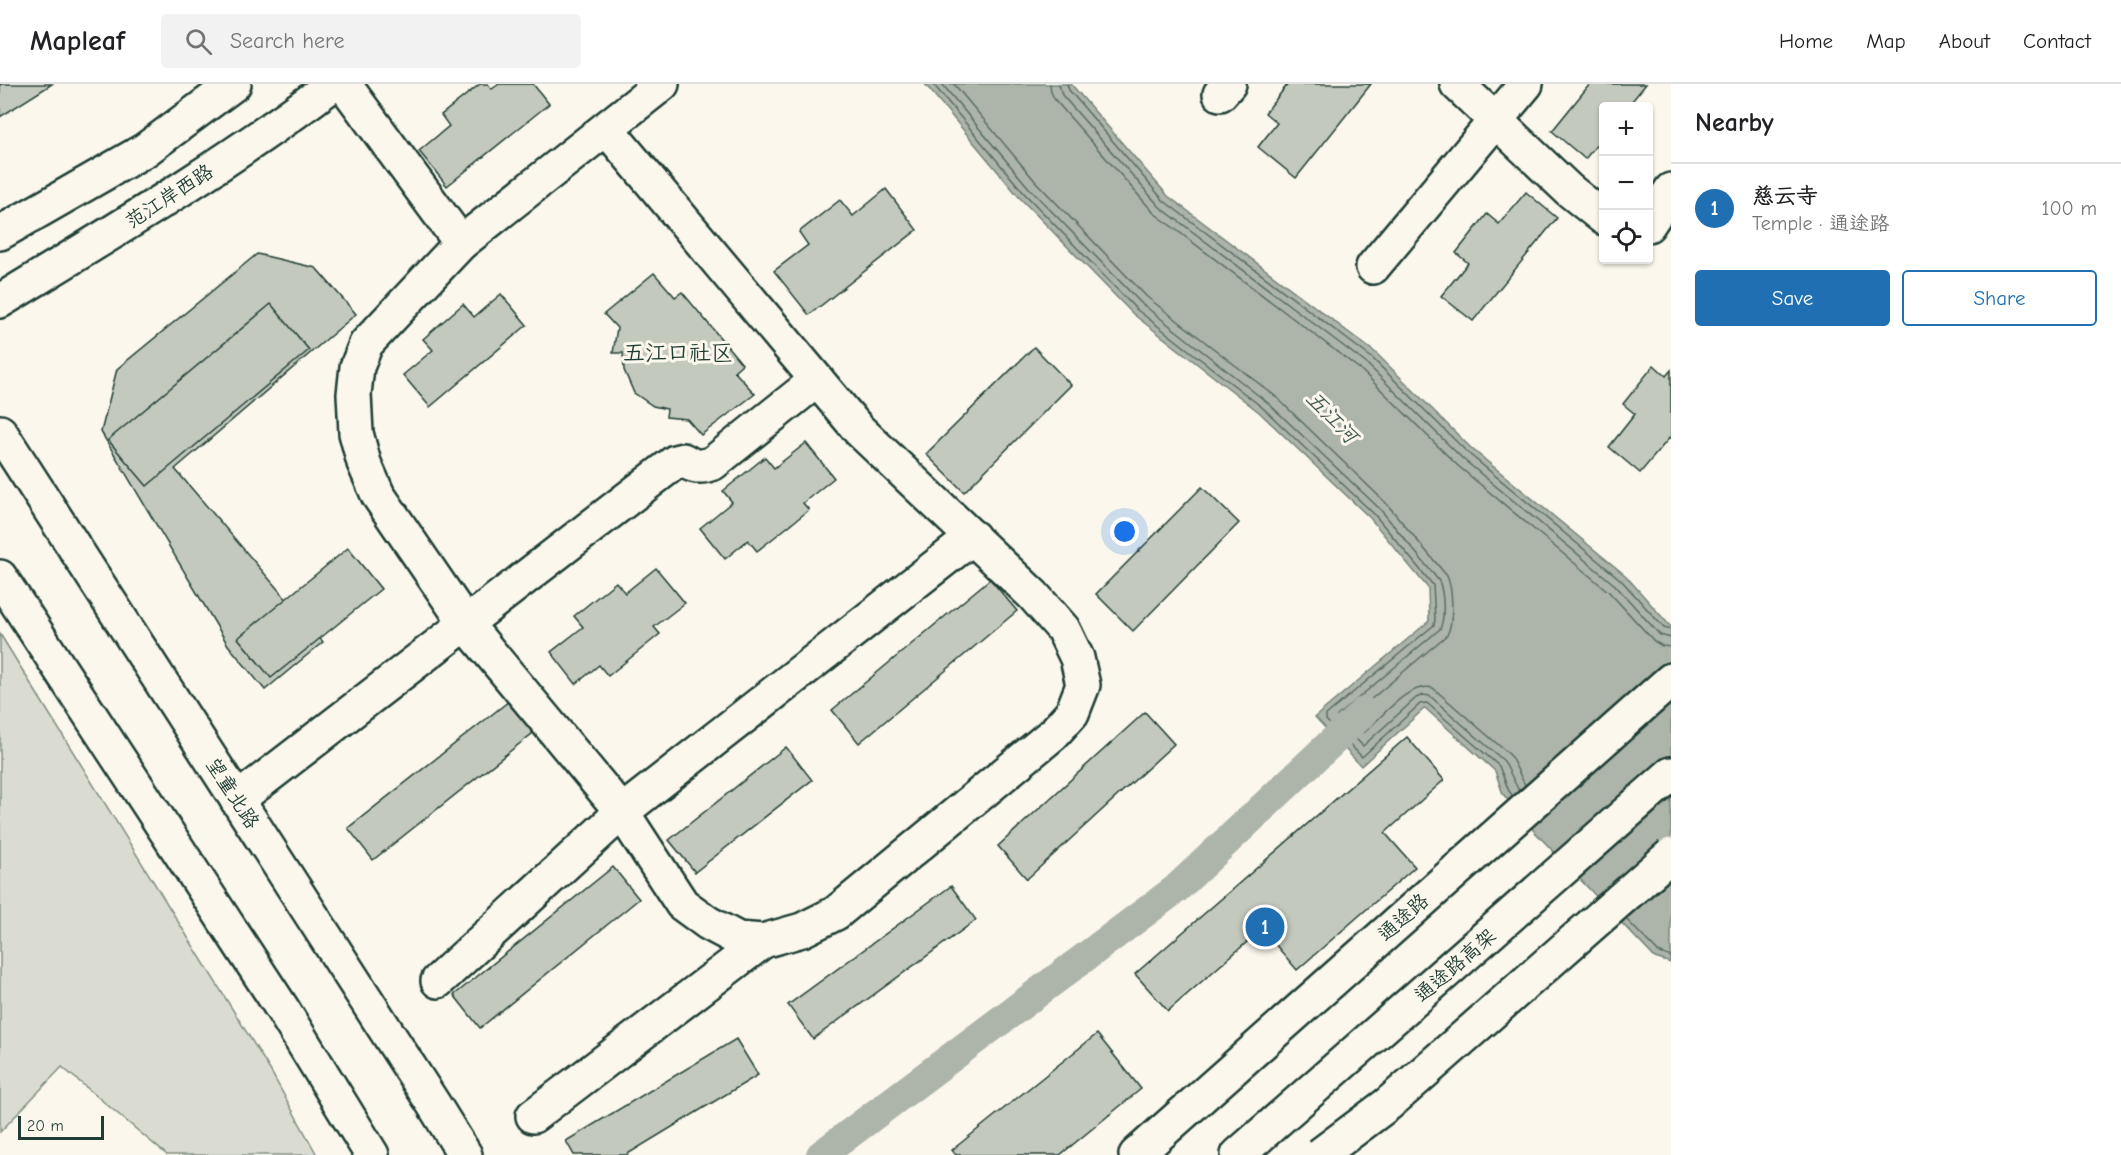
<!DOCTYPE html>
<html lang="en">
<head>
<meta charset="utf-8">
<style>
	:root { --surface:#fff; --page:#f2f2f2; --text:#202124; --muted:#757577; --line:#e0e0e0; --accent:#1f6fb2 }
	body { margin:0; font-family:"Comic Neue","LXGW WenKai TC",sans-serif; background:var(--page); color:var(--text) }
	.controls { position:absolute; right:18px; top:18px; display:grid; overflow:hidden; border-radius:6px; box-shadow:0 2px 4px #0004 }
	.controls button { width:54px; height:54px; display:grid; place-items:center; padding:0; border:0; border-bottom:2px solid var(--line); background:var(--surface); color:var(--text); font:30px sans-serif }
	.scale { position:absolute; left:18px; bottom:15px; width:86px; box-sizing:border-box; padding-left:6px; border:3px solid #1f3d34; border-top:0; font-size:16px; line-height:21px; white-space:nowrap; color:#1f3d34; -webkit-text-stroke:4px #fbf7ec; paint-order:stroke }
	.you { position:absolute; left:1125px; top:448px; width:21px; height:21px; margin:-15px; border:4px solid #fff; border-radius:50%; background:#1a73e8; box-shadow:0 0 0 9px #1a73e833 }
	.badge { display:grid; place-items:center; width:39px; height:39px; border-radius:50%; background:var(--accent); color:#fff; font-size:20px; font-weight:700 }
	.pin { position:absolute; translate:-50% -50%; border:3px solid #fff; box-shadow:0 2px 6px #0006 }
	.list { margin:0; padding:0; list-style:none }
	h2 { display:flex; justify-content:space-between; align-items:center; height:78px; margin:0; padding:0 24px; font-size:26px }
	h2 small { font-size:20px; font-weight:400; color:var(--muted) }
	.list li { display:grid; grid-template-columns:39px 1fr auto; gap:18px; align-items:center; box-sizing:border-box; height:90px; padding:0 24px; border-top:2px solid var(--line) }
	.list b { display:block; font-size:22px; white-space:nowrap }
	.list p { margin:0; font-size:20px; white-space:nowrap; color:var(--muted) }
	.list em { font-size:20px; font-style:normal; color:var(--muted) }
	.actions { display:flex; gap:12px; padding:18px 24px }
	.actions a { flex:1; padding:14px 0; border:2px solid var(--accent); border-radius:6px; text-align:center; font-size:21px; color:var(--accent) }
	.actions .main { background:var(--accent); color:#fff }
	.icon { flex:none; width:33px; height:33px; fill:none; stroke:currentColor; stroke-width:2; stroke-linecap:round; stroke-linejoin:round }
	.map { position:relative; flex:none; width:1671px; height:1071px; overflow:hidden }
	header { display:flex; align-items:center; gap:36px; box-sizing:border-box; height:84px; padding:0 30px; background:var(--surface); border-bottom:2px solid var(--line) }
	header strong { font-size:28px }
	nav { display:flex; gap:33px; margin-inline-start:auto; font-size:21px }
	.search { width:420px; height:54px; background:var(--page); display:flex; align-items:center; gap:15px; box-sizing:border-box; padding:0 21px; border-radius:6px; color:var(--muted); font-size:22px }
	main { display:flex }
	aside { flex:1; background:var(--surface) }
	.map>svg:first-child { display:block }
</style>
</head>
<body>
<header>
<strong>Mapleaf</strong>
<div class="search"><svg class="icon" aria-label="search" viewBox="0 0 24 24"><circle cx="10" cy="10" r="6"/><path d="M15 15l6 6"/></svg>Search here</div>
<nav><a>Home</a><a>Map</a><a>About</a><a>Contact</a></nav>
</header>
<main>
<div class="map">
<svg width="1671" height="1071" viewBox="0 0 1671 1071">
	<rect width="100%" height="100%" fill="#fbf7ec"/>
	<filter id="ink" filterUnits="userSpaceOnUse"><feTurbulence type="fractalNoise" baseFrequency=".0167" numOctaves="2"/><feDisplacementMap in="SourceGraphic" scale="12" xChannelSelector="R" yChannelSelector="G"/><feConvolveMatrix kernelMatrix="1 2 1 2 8 2 1 2 1" color-interpolation-filters="sRGB"/></filter>
	<g filter="url(#ink)">
		<!-- green -->
		<polygon fill="#dbdcd1" stroke="#7d8c82" stroke-width="1.5" points="0,550 270,986 317,1071 167,1071 62,983 0,1048"/>
		<!-- water -->
		<polygon fill="#adb4aa" stroke="#74847b" stroke-width="1.5" points="925,0 1071,0 1168,112 1376,269 1472,365 1625,491 1671,543 1671,879 1655,874 1534,747 1503,710 1495,687 1425,624 1361,682 1315,633 1429,537 1428,504 1370,434 1259,328 1133,230 1019,113"/>
		<g fill="none" stroke-linecap="round" stroke-linejoin="round">
			<!-- shore -->
			<g stroke="#586d63" stroke-width="1.5">
				<polyline points="933,0 1024,109 1136,225 1263,324 1374,430 1433,501 1435,536 1434,541 1326,631 1326,636 1362,673 1420,620 1427,619 1499,682 1509,707 1513,712"/>
				<path d="M942,0L1029,104L1141,219L1268,319L1380,425L1439,497C1444,509 1445,534 1440,545L1337,632V636L1363,662L1416,614L1423,611L1430,612L1504,677L1519,707"/>
				<path d="M954,0L1036,98L1147,213L1275,312L1386,419L1447,492C1453,505 1454,538 1447,551L1350,633V637L1361,649H1364C1381,634 1409,597 1433,604L1510,671L1525,701"/>
				<polyline points="1050,0 1051,8 1055,16 1154,129 1361,286 1457,381 1609,508 1654,557 1662,562 1671,563"/>
				<polyline points="1059,0 1062,11 1160,123 1367,280 1463,375 1615,501 1660,551 1671,554"/>
				<polyline points="1067,0 1069,6 1164,117 1372,274 1468,369 1621,496 1664,544 1671,546"/>
				<polyline points="1626,835 1658,868 1671,873"/>
			</g>
			<!-- canal -->
			<polyline stroke="#adb4aa" stroke-width="30" points="821,1071 1176,805 1364,628"/>
		</g>
		<!-- building -->
		<g fill="#c4c9be" stroke="#1f3d34" stroke-width="1.5">
			<polygon points="0,0 52,0 0,33"/>
			<polygon points="480,0 488,0 492,5 499,0 533,0 549,20 447,102 419,67 449,42 441,31"/>
			<polygon points="1288,0 1371,0 1296,94 1258,63 1277,39 1265,29"/>
			<polygon points="1590,0 1646,0 1628,22 1604,22 1604,52 1585,75 1552,47"/>
			<polygon points="886,105 917,146 809,231 774,187 808,161 799,148 840,116 853,132"/>
			<polygon points="1526,108 1557,134 1473,237 1441,212 1468,179 1456,169 1487,130 1499,140"/>
			<polygon points="257,170 316,184 356,230 175,385 323,558 265,606 228,561 101,348 117,285"/>
			<polygon points="654,189 675,213 682,208 742,280 734,287 755,310 701,351 687,335 666,333 667,325 653,322 634,309 624,286 623,269 613,269 617,244 604,230"/>
			<polygon points="501,210 527,241 430,323 403,291 433,266 423,255 463,220 474,233"/>
			<polygon points="271,220 309,266 147,402 108,356"/>
			<polygon points="1034,263 1071,301 964,408 926,370"/>
			<polygon points="1654,281 1666,292 1671,286 1671,352 1640,389 1609,363 1635,330 1623,320"/>
			<polygon points="806,359 834,394 803,419 809,426 757,467 748,456 725,475 700,444 732,418 723,407 765,373 774,384"/>
			<polygon points="1202,403 1239,439 1133,547 1096,510"/>
			<polygon points="348,464 381,505 271,594 238,554"/>
			<polygon points="656,484 685,519 654,543 660,550 608,592 599,581 576,600 551,568 583,543 574,532 616,498 625,509"/>
			<polygon points="990,495 1017,527 859,659 832,626"/>
			<polygon points="509,617 533,649 373,776 348,744"/>
			<polygon points="1145,628 1174,660 1027,795 998,762"/>
			<polygon points="1407,653 1444,696 1385,749 1415,783 1297,886 1262,845 1168,927 1135,890"/>
			<polygon points="786,663 812,696 695,788 669,756"/>
			<polygon points="613,783 639,815 480,944 454,911"/>
			<polygon points="951,802 976,836 813,955 788,921"/>
			<polygon points="1097,950 1141,1005 1060,1071 956,1071 952,1066"/>
			<polygon points="736,955 758,991 626,1071 574,1071 566,1057"/>
		</g>
		<g fill="none" stroke-linecap="round" stroke-linejoin="round">
			<!-- minor casing -->
			<g stroke="#1f3d34" stroke-width="38">
				<g id="minor">
					<polyline points="344,0 461,159"/>
					<polyline points="1457,0 1569,106 1604,134"/>
					<polyline points="1220,10 1229,0"/>
					<polyline points="606,44 859,346 1033,511 1063,545 1077,574 1083,601 1072,629 1053,650 836,829 802,846 763,857 738,855 708,839 682,820 622,728 466,540 378,411 364,379 356,349 354,310 357,283 366,260 461,159 662,0"/>
					<polyline points="1648,141 1671,106"/>
					<polyline points="0,149 145,66 234,0"/>
					<polyline points="1373,183 1526,0"/>
					<path d="M0,217C113,148 227,80 333,0"/>
					<path d="M237,716L675,378L683,376C694,383 700,384 713,379L817,296"/>
					<polyline points="438,897 622,728 973,453"/>
					<polyline points="533,1032 763,857"/>
				</g>
			</g>
			<!-- major casing -->
			<g stroke="#1f3d34" stroke-width="38">
				<g id="major">
					<polyline points="0,348 434,1021 465,1071"/>
					<polyline points="0,493 283,926 372,1071"/>
					<polyline points="1136,1071 1671,596"/>
				</g>
			</g>
			<!-- highway casing -->
			<g stroke="#1f3d34" stroke-width="38">
				<polyline id="highway" points="1238,1071 1671,690"/>
			</g>
			<!-- minor -->
			<use href="#minor" stroke="#fbf7ec" stroke-width="33"/>
			<!-- major -->
			<use href="#major" stroke="#fbf7ec" stroke-width="33"/>
			<!-- highway -->
			<use href="#highway" stroke="#fbf7ec" stroke-width="33"/>
			<!-- highway-bridge casing -->
			<g stroke="#1f3d34" stroke-width="38" stroke-linecap="butt">
				<polyline id="highway-bridge" points="1320,1071 1388,1020 1671,771"/>
			</g>
			<!-- highway-bridge -->
			<use href="#highway-bridge" stroke="#fbf7ec" stroke-width="33"/>
		</g>
	</g>
	<g text-anchor="middle" stroke-width="6" stroke-linejoin="round" paint-order="stroke">
		<!-- street labels -->
		<g font-size="20" fill="#1f3d34" stroke="#fbf7ec">
			<text transform="translate(169 112) rotate(-33)" y="7">范江岸西路</text>
			<text transform="translate(233 709) rotate(57)" y="7">望童北路</text>
			<text transform="translate(1403 833) rotate(-42)" y="7">通途路</text>
			<text transform="translate(1455 881) rotate(-41)" y="7">通途路高架</text>
		</g>
		<!-- water labels -->
		<g font-size="21" font-style="italic" fill="#425b52" stroke="#fbf7ec">
			<text transform="translate(1332 333) rotate(46)" y="7">五江河</text>
		</g>
		<!-- quarter labels -->
		<g font-size="22" fill="#1f3d34" stroke="#fbf7ec">
			<text x="678" y="276">五江口社区</text>
		</g>
	</g>
</svg>
<div class="controls">
<button>+</button>
<button>−</button>
<button><svg class="icon" aria-label="locate" viewBox="0 0 24 24"><circle cx="12" cy="12" r="6"/><path d="M12 2v4M12 18v4M2 12h4M18 12h4"/></svg></button>
</div>
<div class="scale">20 m</div>
<div class="you"></div>
<div class="pin badge" style="left:1265px;top:843px">1</div>
</div>
<aside>
<h2>Nearby<small></small></h2>
<ul class="list">
<li><span class="badge">1</span><div><b>慈云寺</b><p>Temple · 通途路</p></div><em>100 m</em></li>
</ul>
<div class="actions"><a class="main">Save</a><a>Share</a></div>
</aside>
</main>
</body>
</html>
